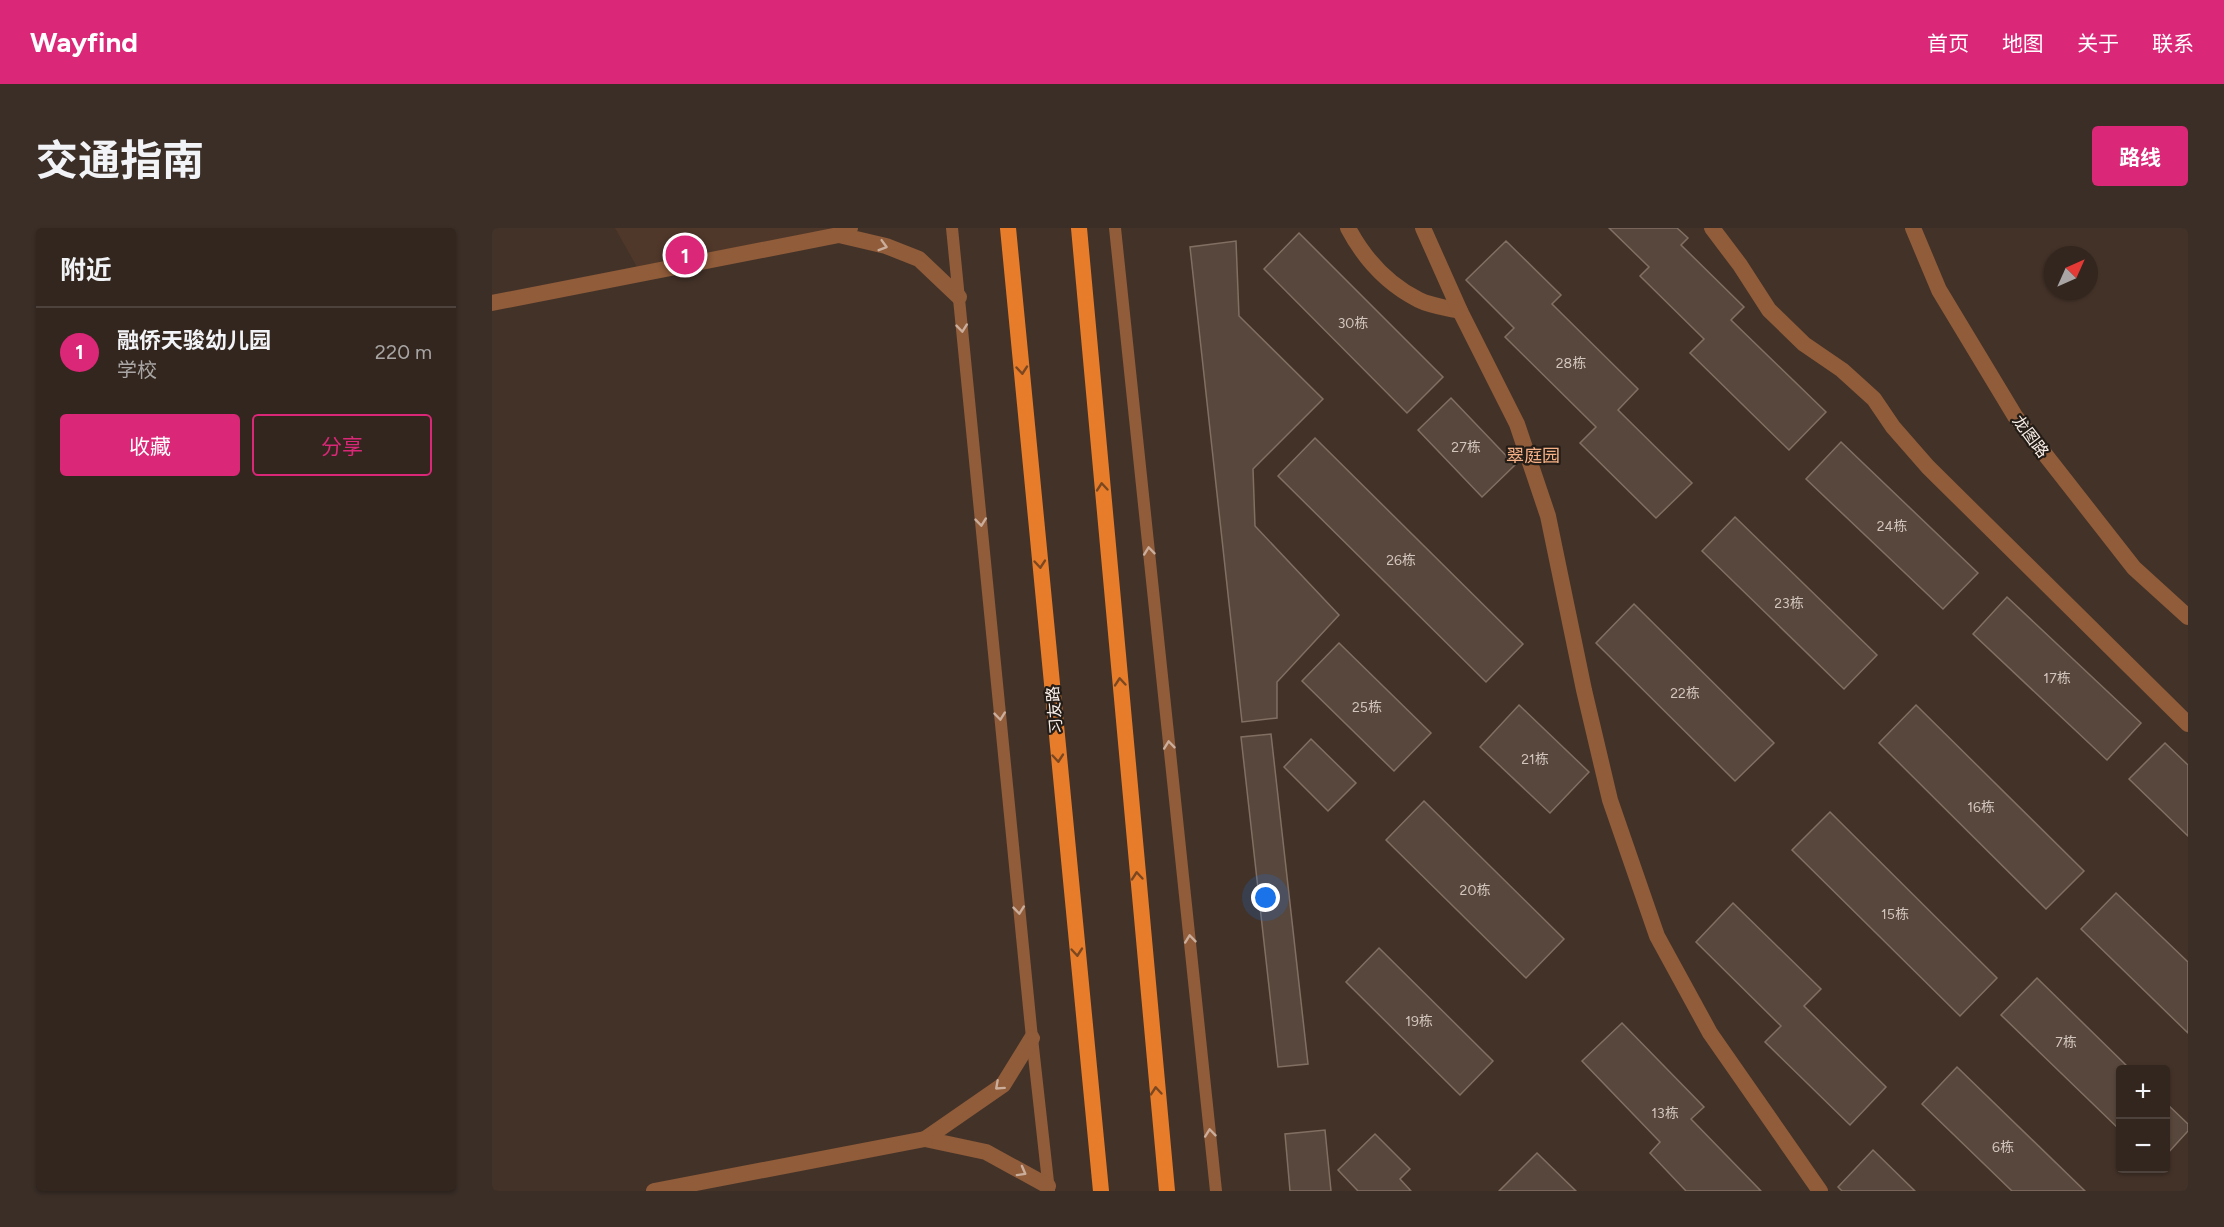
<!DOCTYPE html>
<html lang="zh">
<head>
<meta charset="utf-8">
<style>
	:root { --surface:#32261e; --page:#3a2e27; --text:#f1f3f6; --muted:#a8a5a4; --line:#4d433c; --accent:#db2777 }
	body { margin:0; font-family:Figtree,"Noto Sans SC",sans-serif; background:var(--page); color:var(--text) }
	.controls { position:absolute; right:18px; bottom:18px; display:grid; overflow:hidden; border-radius:6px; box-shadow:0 2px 4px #0004 }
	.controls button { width:54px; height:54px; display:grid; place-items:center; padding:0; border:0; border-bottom:2px solid var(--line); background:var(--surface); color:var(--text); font:30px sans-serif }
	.compass { position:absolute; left:1552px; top:18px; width:54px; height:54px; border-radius:50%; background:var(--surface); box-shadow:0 2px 4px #0004; rotate:45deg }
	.you { position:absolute; left:774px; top:670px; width:21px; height:21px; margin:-15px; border:4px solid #fff; border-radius:50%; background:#1a73e8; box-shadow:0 0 0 9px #1a73e833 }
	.badge { display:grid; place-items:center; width:39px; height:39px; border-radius:50%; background:var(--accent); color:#fff; font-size:20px; font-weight:700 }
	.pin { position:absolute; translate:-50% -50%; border:3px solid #fff; box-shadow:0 2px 6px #0006 }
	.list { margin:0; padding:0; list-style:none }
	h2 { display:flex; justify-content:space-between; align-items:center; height:78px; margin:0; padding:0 24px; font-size:26px }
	h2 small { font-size:20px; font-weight:400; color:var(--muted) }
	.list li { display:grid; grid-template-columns:39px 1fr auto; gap:18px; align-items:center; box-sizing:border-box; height:90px; padding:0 24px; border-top:2px solid var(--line) }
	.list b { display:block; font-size:22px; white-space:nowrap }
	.list p { margin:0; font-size:20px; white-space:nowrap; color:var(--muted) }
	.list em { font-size:20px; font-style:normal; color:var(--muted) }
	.actions { display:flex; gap:12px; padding:18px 24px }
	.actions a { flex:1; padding:14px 0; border:2px solid var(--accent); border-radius:6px; text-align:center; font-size:21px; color:var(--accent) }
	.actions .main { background:var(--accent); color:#fff }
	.map { position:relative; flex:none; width:1696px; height:963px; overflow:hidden; border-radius:6px }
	header { display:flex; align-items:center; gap:36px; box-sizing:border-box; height:84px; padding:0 30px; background:var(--accent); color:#fff }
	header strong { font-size:28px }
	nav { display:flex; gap:33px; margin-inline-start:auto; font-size:21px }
	.intro { display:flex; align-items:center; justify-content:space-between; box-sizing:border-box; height:144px; padding:0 36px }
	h1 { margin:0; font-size:42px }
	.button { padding:15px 27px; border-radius:6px; background:var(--accent); color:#fff; font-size:21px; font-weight:700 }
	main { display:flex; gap:36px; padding:0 36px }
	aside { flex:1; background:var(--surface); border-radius:6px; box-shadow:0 2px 4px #0004 }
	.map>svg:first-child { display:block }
</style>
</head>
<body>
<header>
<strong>Wayfind</strong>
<nav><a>首页</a><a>地图</a><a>关于</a><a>联系</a></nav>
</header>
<div class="intro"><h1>交通指南</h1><a class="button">路线</a></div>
<main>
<aside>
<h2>附近<small></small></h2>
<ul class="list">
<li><span class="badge">1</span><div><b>融侨天骏幼儿园</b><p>学校</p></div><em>220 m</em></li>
</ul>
<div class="actions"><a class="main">收藏</a><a>分享</a></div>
</aside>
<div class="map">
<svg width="1696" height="963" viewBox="0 0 1696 963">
	<rect width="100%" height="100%" fill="#433228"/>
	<!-- built -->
	<polygon fill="#4f382a" points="123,0 358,0 149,46"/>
	<!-- building -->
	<g fill="#58473c" stroke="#826f63" stroke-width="1.5">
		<polygon points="1117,0 1185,0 1196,10 1189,17 1252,79 1239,92 1334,184 1297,222 1198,125 1212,111 1148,48 1157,39"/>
		<polygon points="807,5 951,149 915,185 772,41"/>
		<polygon points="744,13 747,88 831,171 761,241 763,298 847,387 785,454 785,490 750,494 698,19"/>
		<polygon points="1014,13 1069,67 1060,76 1146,161 1126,182 1200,255 1164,290 1088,215 1104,199 1013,109 1022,100 974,52"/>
		<polygon points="959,170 1023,237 990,269 926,202"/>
		<polygon points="823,210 1031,416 994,454 786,248"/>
		<polygon points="1349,214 1486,345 1451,381 1314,251"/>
		<polygon points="1243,289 1385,427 1352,461 1210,323"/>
		<polygon points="1515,369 1649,495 1615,532 1481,406"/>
		<polygon points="1142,376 1282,515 1243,553 1104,415"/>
		<polygon points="847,415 939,505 902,543 810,453"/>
		<polygon points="1027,477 1097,544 1058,585 988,519"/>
		<polygon points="1424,477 1592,643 1554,681 1387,515"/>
		<polygon points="779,506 816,836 786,839 749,509"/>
		<polygon points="819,511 864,555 836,583 792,539"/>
		<polygon points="1673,515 1696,537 1696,608 1637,551"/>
		<polygon points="932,573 1072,711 1034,750 894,612"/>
		<polygon points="1338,584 1505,750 1468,788 1300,622"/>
		<polygon points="1624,665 1696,734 1696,805 1589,701"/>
		<polygon points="1241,675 1329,761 1312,778 1394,859 1358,897 1273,814 1289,798 1204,714"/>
		<polygon points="887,720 1001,833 968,867 854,754"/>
		<polygon points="1545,750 1639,842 1628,842 1628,902 1509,787"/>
		<polygon points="1130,795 1212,879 1199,891 1269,963 1194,963 1158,925 1168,914 1090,833"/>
		<polygon points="1465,839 1593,963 1520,963 1430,876"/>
		<polygon points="1674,875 1696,896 1696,903 1674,927"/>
		<polygon points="833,902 839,963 798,963 793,906"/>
		<polygon points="883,906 918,941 908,951 919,963 866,963 846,942"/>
		<polygon points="1381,922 1423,963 1350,963 1346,959"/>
		<polygon points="1045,925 1084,963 1007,963"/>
	</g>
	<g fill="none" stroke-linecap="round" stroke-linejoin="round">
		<!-- service -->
		<g stroke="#905c3a" stroke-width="12">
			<polyline points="460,0 540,810 557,963"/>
			<polyline points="623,0 724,963"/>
		</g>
		<!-- minor -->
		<g stroke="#905c3a" stroke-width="16">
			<path d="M856,0C873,32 895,56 927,72C939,78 956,80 968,83"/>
			<polyline points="931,0 968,83 1025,196 1056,288 1092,462 1118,572 1165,708 1218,805 1328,963"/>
			<polyline points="1220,0 1248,37 1277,82 1312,116 1350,142 1382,171 1401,199 1436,239 1696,496"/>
			<polyline points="540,810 511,857 433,911 494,924 556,958"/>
			<polyline points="162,963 433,911"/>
		</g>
		<!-- tertiary -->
		<g stroke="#905c3a" stroke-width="16">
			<polyline points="358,0 347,7 394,18 427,31 467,69"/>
			<polyline points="1421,0 1447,62 1523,188 1642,340 1696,389"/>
			<polyline points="0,75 347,7"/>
		</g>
		<!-- primary -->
		<g stroke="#e77c2b" stroke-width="16">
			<polyline points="516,0 609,963"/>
			<polyline points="587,0 675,963"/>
		</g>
	</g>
	<!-- one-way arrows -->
	<defs><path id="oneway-chevron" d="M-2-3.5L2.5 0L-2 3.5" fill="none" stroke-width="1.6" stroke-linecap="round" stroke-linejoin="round" transform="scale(1.5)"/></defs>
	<g stroke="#caad9a">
		<use href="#oneway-chevron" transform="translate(391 18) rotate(16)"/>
		<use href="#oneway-chevron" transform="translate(470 100) rotate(84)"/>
		<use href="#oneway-chevron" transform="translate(489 294) rotate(84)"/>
		<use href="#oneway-chevron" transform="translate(657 323) rotate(-96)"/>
		<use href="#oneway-chevron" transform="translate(508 488) rotate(84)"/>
		<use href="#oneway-chevron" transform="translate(677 517) rotate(-96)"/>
		<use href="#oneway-chevron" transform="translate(527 682) rotate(84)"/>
		<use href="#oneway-chevron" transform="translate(698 711) rotate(-96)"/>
		<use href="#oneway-chevron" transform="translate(507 858) rotate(138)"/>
		<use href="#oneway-chevron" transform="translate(718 905) rotate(-96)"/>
		<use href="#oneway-chevron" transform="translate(530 944) rotate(29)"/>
	</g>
	<g stroke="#7b4720">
		<use href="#oneway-chevron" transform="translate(530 142) rotate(85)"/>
		<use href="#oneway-chevron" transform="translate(610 259) rotate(-95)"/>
		<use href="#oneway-chevron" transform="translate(548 336) rotate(85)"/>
		<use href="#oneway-chevron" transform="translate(628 454) rotate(-95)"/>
		<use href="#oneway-chevron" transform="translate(566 530) rotate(85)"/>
		<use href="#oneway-chevron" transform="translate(645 648) rotate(-95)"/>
		<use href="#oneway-chevron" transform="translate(585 724) rotate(85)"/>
		<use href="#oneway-chevron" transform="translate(664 863) rotate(-95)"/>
	</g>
	<g text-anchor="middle" stroke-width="4.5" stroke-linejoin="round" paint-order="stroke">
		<!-- number labels -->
		<g font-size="14" fill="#d2c5bd">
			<text x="861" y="100">30栋</text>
			<text x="1079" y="140">28栋</text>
			<text x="974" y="224">27栋</text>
			<text x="1400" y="303">24栋</text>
			<text x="909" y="337">26栋</text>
			<text x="1297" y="380">23栋</text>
			<text x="1565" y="455">17栋</text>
			<text x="1193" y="470">22栋</text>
			<text x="875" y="484">25栋</text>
			<text x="1043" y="536">21栋</text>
			<text x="1489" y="584">16栋</text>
			<text x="983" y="667">20栋</text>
			<text x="1403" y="691">15栋</text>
			<text x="927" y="798">19栋</text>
			<text x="1574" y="819">7栋</text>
			<text x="1173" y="890">13栋</text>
			<text x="1511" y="924">6栋</text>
		</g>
		<!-- street labels -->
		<g font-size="16" fill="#faefe8" stroke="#231c17">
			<text transform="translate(1539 208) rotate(53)" y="6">龙图路</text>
			<text transform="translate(562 482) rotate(-95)" y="6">习友路</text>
		</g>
		<!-- neighbourhood labels -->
		<g font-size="18" fill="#f7b186" stroke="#231c17">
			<text x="1041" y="234">翠庭园</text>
		</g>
	</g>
</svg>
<div class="controls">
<button>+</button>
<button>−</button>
</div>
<svg class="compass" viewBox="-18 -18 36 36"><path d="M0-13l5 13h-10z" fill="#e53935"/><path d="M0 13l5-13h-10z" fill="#a8a5a4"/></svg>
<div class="you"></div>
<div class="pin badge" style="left:193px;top:27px">1</div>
</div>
</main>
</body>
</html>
